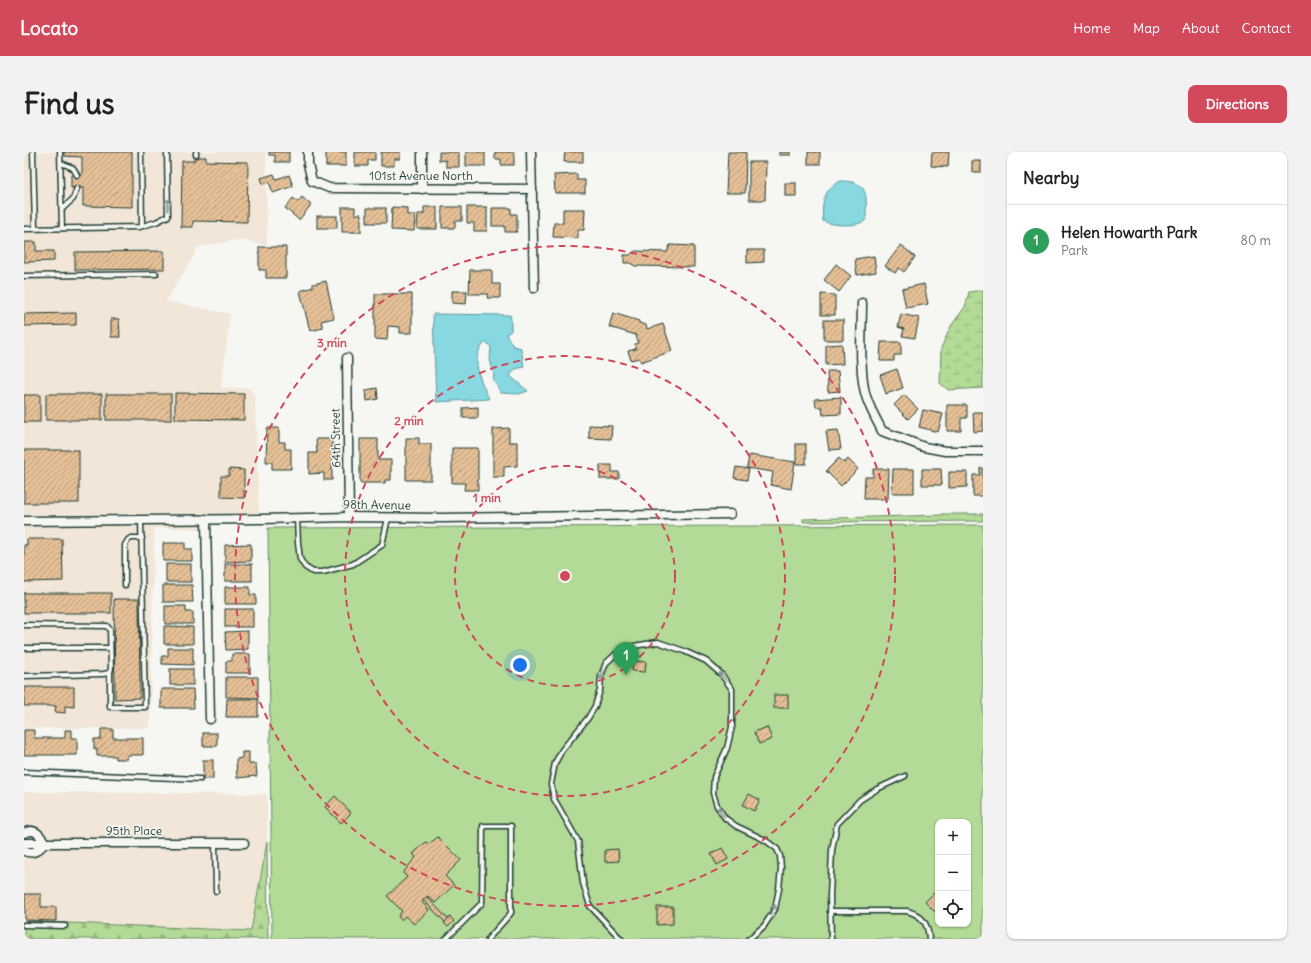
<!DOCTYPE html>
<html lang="en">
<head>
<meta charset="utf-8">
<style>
	:root { --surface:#fff; --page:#f2f2f2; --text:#222; --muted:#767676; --line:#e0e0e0; --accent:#d1495b }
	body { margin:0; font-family:Delius,sans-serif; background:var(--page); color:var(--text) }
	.controls { position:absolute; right:12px; bottom:12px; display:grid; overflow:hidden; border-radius:8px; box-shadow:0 1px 3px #0004 }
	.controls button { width:36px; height:36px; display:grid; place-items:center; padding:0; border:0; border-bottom:1px solid var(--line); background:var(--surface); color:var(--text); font:20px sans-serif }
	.you { position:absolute; left:496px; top:513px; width:14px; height:14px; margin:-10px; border:3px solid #fff; border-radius:50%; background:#1a73e8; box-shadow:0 0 0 6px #1a73e833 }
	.badge { display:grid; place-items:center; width:26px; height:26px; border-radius:50%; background:var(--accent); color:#fff; font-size:13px; font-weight:700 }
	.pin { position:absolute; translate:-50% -33px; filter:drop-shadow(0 1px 2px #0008) }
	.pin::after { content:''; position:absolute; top:21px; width:14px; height:12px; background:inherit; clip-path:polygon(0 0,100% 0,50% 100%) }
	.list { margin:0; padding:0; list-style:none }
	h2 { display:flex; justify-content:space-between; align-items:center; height:52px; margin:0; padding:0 16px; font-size:17px }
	h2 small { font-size:13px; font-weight:400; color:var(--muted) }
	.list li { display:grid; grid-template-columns:26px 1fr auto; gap:12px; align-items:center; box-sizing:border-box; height:72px; padding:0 16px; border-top:1px solid var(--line) }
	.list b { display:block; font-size:15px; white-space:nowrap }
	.list p { margin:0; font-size:13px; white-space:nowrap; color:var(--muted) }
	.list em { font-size:13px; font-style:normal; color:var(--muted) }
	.icon { flex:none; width:22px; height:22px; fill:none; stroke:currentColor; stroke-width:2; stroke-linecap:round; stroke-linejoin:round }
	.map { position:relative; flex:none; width:959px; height:787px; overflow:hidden; border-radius:8px }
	header { display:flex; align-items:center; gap:24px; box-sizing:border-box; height:56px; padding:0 20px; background:var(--accent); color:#fff }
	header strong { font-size:19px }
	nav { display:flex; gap:22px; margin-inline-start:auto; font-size:14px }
	.intro { display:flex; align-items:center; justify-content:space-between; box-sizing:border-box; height:96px; padding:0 24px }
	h1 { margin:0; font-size:28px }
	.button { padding:10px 18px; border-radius:8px; background:var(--accent); color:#fff; font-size:14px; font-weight:700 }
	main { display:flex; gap:24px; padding:0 24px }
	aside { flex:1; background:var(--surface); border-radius:8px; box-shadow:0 1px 3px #0004 }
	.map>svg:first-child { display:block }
</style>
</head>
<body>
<header>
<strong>Locato</strong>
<nav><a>Home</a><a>Map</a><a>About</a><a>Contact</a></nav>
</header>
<div class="intro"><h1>Find us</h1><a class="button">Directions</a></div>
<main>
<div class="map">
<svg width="959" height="787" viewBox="0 0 959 787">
	<defs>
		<pattern id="forest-firs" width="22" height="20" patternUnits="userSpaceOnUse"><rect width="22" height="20" fill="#b3da96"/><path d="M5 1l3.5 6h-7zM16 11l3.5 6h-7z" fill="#9abc82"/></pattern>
		<pattern id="wetland-marsh" width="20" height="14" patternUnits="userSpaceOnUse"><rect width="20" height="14" fill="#b3da96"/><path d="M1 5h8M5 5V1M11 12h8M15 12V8" fill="none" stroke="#9abc82"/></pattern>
		<pattern id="building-hatch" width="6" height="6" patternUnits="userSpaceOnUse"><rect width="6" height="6" fill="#e6c097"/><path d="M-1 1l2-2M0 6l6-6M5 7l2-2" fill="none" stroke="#ba9d7c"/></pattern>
	</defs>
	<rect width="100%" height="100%" fill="#f6f6f2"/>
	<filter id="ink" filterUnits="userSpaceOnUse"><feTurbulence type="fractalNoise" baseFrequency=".025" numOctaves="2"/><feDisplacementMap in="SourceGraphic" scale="8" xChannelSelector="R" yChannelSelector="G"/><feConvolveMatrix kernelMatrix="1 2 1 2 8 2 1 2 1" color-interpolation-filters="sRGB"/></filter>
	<g filter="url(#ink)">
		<!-- built -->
		<g fill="#f1e6d7">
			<polygon points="0,0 242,0 243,93 214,88 174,95 168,107 142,149 206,162 197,236 225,236 231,245 235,361 0,363"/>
			<polygon points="178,372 178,377 130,376 126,576 0,576 0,374"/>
			<polygon points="0,640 243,642 243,690 227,779 0,769"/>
		</g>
		<!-- forest -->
		<polygon fill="url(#forest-firs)" stroke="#698c65" points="243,690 244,787 0,787 0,769 227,779"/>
		<!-- wetland -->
		<polygon fill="url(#wetland-marsh)" stroke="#698c65" points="959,138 959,236 924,238 916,231 917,196 927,174 941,155 945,140"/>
		<!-- park -->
		<g fill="#b3da96" stroke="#698c65" fill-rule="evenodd">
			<polygon points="918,362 959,362 959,369 779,370 779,367 918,363"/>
			<path d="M959,373V787H248L244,376ZM914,670H944V772H914Z"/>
		</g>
		<!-- water -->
		<g fill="#87d8e1" stroke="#5d9a9c">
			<path d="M817,29C847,29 842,46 842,68C834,75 809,74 799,69C797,53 800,35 817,29Z"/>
			<path d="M409,162L486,163L487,167V179L482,182L489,194L497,196L500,215L491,217L486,224L504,239L495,242L477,241L469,228L470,222L466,208L467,195L462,190C444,205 457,229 465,247L412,250Z"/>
		</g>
		<!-- building -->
		<g fill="url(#building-hatch)" stroke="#1f3d34">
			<polygon points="40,0 108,0 108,55 59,54 59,36 47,36 47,23 58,23 58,5 40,4"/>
			<polygon points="245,0 265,0 265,10 251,10 251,3 245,3"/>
			<rect x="302" y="0" width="20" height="14"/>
			<polygon points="331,0 351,0 351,8 344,8 344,14 331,14"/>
			<polygon points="357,0 376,0 376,7 370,7 370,14 357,14"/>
			<polygon points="415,0 435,0 435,15 422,15 422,8 415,9"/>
			<rect x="442" y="0" width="19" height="14"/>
			<polygon points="471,0 490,0 490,13 477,13 477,7 471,7"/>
			<polygon points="541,0 559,0 559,10 540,10"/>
			<polygon points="704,0 722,0 721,41 702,41"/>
			<rect x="755" y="0" width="11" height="3"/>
			<rect x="784" y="0" width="12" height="12"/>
			<polygon points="908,0 925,0 924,15 907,14"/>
			<polygon points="170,5 182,5 182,9 224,10 223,70 169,69 169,75 157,75 158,9 170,9"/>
			<rect x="948" y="9" width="9" height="11"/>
			<polygon points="725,10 742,10 741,48 725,48"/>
			<polygon points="250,22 252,27 265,23 269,34 249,41 245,30 239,32 237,26"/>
			<polygon points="553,22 553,28 561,28 561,41 531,41 530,23"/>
			<rect x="761" y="31" width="11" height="13"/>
			<polygon points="278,45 287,53 275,68 261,56 269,46 274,50"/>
			<polygon points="318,55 331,55 331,62 337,62 337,80 318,80"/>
			<polygon points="368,55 383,56 383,63 391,63 390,79 367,78"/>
			<polygon points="400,55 413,55 413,77 393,77 394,62 400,62"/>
			<polygon points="418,55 438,55 438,69 431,69 431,76 418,76"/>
			<polygon points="443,55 463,55 463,79 450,79 450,71 443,71"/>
			<rect x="343" y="56" width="19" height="15"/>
			<polygon points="468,56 487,56 487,62 493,62 493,80 481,80 481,74 468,74"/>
			<polygon points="539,57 561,57 560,78 554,78 554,86 529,85 530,71 539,71"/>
			<rect x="293" y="64" width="20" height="12"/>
			<polygon points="0,90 12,90 12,99 30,99 30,109 0,110"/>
			<polygon points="646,93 670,94 670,115 611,114 606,111 600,111 600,103 606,103 611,99 643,100"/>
			<polygon points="877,93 891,105 880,120 875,116 871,121 861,114"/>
			<polygon points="235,95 262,95 262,126 242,126 242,118 235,118"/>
			<polygon points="723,98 740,98 740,110 723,111"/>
			<polygon points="140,99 140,117 51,118 51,100"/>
			<polygon points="850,104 852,120 833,123 831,107"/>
			<polygon points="812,112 827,124 815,140 800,128"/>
			<polygon points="446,118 468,118 468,132 476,132 476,146 463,146 464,142 445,142"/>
			<polygon points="302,129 310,166 297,169 299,176 286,179 276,139 289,135 289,132"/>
			<polygon points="900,132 904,152 882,156 878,137"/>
			<polygon points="428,139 443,139 442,152 428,151"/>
			<polygon points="351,142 388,142 388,181 376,181 376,175 364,174 363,188 351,187"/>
			<polygon points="797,142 811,143 811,163 797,163"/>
			<polygon points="52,161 52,173 0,174 0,162"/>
			<polygon points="589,161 615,169 615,171 622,173 623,177 639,172 648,199 617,210 615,206 607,208 604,199 612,197 611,192 614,191 612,183 585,175"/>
			<polygon points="877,162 895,166 891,186 878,184 880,177 874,175"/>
			<polygon points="87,167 95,167 96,185 87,185"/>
			<rect x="800" y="168" width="19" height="20"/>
			<polygon points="857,190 877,190 877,203 870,203 870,209 856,209"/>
			<polygon points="818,192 819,212 802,213 802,193"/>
			<polygon points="873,217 879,236 862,242 856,223"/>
			<polygon points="803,219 814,219 816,239 804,240"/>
			<polygon points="353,236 354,247 343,249 342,238"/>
			<polygon points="151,241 220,242 220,268 151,267"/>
			<rect x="22" y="242" width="56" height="26"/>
			<rect x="82" y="242" width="65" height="26"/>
			<rect x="0" y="243" width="16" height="27"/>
			<polygon points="880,243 894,257 884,267 870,253"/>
			<polygon points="817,245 817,262 799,263 798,255 792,255 791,247"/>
			<polygon points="923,253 943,253 943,266 937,266 937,279 923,279"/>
			<polygon points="454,255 454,266 439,266 439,256"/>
			<polygon points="899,258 919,262 914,280 895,275"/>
			<polygon points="949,260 959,260 959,279 950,280"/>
			<polygon points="565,273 588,274 587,287 565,286"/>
			<polygon points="243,276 255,276 255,290 261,290 261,297 267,297 267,317 248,317 248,310 242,310"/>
			<polygon points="485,276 485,290 493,290 493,314 480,315 480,325 469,325 469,277"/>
			<polygon points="814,278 817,297 805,298 802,279"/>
			<polygon points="382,286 395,286 395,292 407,292 407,328 382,328"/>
			<polygon points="292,287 308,287 308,328 300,328 300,321 285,322 285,301 293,301"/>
			<polygon points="336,287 354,287 354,308 367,308 367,328 361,328 361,331 336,331"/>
			<rect x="772" y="292" width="10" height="20"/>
			<polygon points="428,296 454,296 454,338 440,338 441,331 428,331"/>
			<rect x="0" y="298" width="55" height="53"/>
			<polygon points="725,303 771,310 767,337 747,333 749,320 723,316"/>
			<polygon points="815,306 820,311 824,307 834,317 817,334 802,319"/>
			<polygon points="576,313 588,313 588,320 595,320 595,327 576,327"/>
			<polygon points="712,315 725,317 723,328 710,326"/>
			<polygon points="956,316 959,316 959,344 949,344 949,323 956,323"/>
			<polygon points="205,317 220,318 220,346 197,345 197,324 205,324"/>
			<polygon points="849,317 865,317 864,347 840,347 841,325 849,325"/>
			<polygon points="869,317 890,317 890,341 868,341"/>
			<polygon points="898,317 917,317 918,333 898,333"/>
			<polygon points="925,320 943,320 943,335 925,336"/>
			<polygon points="3,387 38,387 39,429 0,430 0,393 3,393"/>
			<polygon points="139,391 161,391 161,397 168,397 168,409 139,409"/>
			<polygon points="227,392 227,409 201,410 201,393"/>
			<rect x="142" y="412" width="25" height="18"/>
			<rect x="201" y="412" width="27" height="17"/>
			<polygon points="139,433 168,433 169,450 139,450"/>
			<polygon points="201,435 226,435 226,443 232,443 232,452 201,452"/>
			<rect x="0" y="441" width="87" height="20"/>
			<polygon points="90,447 115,447 116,546 91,547"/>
			<polygon points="141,454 162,454 162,460 169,460 169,472 141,472"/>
			<rect x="201" y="457" width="28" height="18"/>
			<polygon points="140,474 169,475 169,492 140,492"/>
			<polygon points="224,479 224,497 202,498 201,480"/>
			<polygon points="144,496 169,496 169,513 138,512 138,504 144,504"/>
			<polygon points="208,502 226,502 226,521 202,521 202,509 208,509"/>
			<polygon points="609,509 622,510 621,520 608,519"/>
			<rect x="146" y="517" width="23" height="16"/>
			<polygon points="202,525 234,525 234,546 202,545"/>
			<polygon points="0,535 50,535 50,555 41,554 41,561 31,560 32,554 0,554"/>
			<polygon points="137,537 169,537 170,556 137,556"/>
			<rect x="750" y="543" width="14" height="13"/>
			<polygon points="203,547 234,547 234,565 202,565"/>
			<polygon points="743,575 748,587 735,592 730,580"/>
			<polygon points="77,577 89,577 89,586 119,586 119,603 103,603 103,607 92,607 92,604 73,604 73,597 70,597 70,587 77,587"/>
			<polygon points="0,578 10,578 10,586 41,586 41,578 47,578 47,586 53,586 53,603 0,603"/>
			<rect x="179" y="581" width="14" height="13"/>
			<polygon points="218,600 225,600 225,612 232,612 233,624 213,626 212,607 218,606"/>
			<rect x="179" y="608" width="10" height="19"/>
			<polygon points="725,642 736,648 730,659 719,653"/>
			<polygon points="311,644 327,661 317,671 301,655"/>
			<polygon points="414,685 437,708 421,724 430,733 411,751 404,744 398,750 405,758 390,772 381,764 377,768 374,764 378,759 363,744 383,725 379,721 392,705 389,702 402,690 405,692"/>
			<polygon points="698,696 704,707 693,713 687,702"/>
			<polygon points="594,697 595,709 581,710 581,698"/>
			<polygon points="914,737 914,758 911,760 901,750"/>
			<polygon points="1,742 17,742 17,755 32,755 32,769 1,768"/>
			<polygon points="403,745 424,767 421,770 399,748"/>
			<polygon points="633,755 649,755 649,772 633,773"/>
			<polygon points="426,765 430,769 424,775 420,771"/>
		</g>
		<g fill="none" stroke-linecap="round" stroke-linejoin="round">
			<!-- service casing -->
			<g stroke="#1f3d34" stroke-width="7">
				<g id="service">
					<polyline points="9,0 11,76"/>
					<polyline points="36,0 38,76"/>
					<polyline points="117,0 118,74"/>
					<polyline points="172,0 172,3"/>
					<polyline points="37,11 49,16 53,23"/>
					<polyline points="38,57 49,47 53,36"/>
					<polyline points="0,77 115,75 132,70 144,64 143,0"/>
					<polyline points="0,124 132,122"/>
					<polyline points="273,366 274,391 276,407 281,415 289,420 299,420 329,412 358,393 364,366"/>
					<polyline points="101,433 101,393 104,388 107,386 118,386"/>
					<polyline points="0,473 83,474 86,478 87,517 85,521 79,522 0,524"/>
					<polyline points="0,496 86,496"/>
					<polyline points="86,520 86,555 121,555 117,367"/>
					<polyline points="0,620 176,627"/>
					<polyline points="191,691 192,739"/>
					<path d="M806,759H883C898,763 904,771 905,787"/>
					<polyline points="0,773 41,774"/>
					<polyline points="422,787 458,751 459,674 487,674 487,761 464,787"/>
					<polyline points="597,787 566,754 559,731 554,689 530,647 527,632 531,611 538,598 564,566 571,554 576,538 577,524 582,511 592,502 610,494 634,490 660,499 682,509 697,522 708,537 708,575 703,596 690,625 689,641 693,654 701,666 712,674 741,688 753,697 756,704 757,716 755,737 751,757 740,774 725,787"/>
					<polyline points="807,787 806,744 808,698 813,672 836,648 853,637 881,624"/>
				</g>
			</g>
			<!-- minor casing -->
			<g stroke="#1f3d34" stroke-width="11">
				<g id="minor">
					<polyline points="284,0 284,12 288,29 305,36 508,37"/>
					<polyline points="398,0 398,37"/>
					<polyline points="507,0 510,136"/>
					<path d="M838,151C838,179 835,209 840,236C842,251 852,266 858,279L900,295L921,299H959"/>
					<polyline points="323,206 325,365"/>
					<polyline points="182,367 186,567"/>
					<polyline points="0,369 238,367 325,365 418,366 706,362"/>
					<path d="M0,681C11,675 16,683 21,691C14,698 10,703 0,699"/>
					<polyline points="0,691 220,691"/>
				</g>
			</g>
			<!-- service -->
			<use href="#service" stroke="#f6f6f2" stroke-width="4"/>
			<!-- minor -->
			<use href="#minor" stroke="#f6f6f2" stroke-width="8"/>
		</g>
		<!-- one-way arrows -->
		<defs><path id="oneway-shaft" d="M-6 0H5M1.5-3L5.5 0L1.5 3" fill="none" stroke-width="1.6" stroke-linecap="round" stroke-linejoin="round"/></defs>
		<g stroke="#8a9a93">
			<use href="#oneway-shaft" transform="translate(144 53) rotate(-90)"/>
			<use href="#oneway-shaft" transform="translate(578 522) rotate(107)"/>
			<use href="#oneway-shaft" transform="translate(699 525) rotate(-129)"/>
			<use href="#oneway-shaft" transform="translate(697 660) rotate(-123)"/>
			<use href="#oneway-shaft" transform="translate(749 758) rotate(-66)"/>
		</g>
	</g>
	<!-- distance rings -->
	<g fill="none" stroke="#d1495b" stroke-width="2" stroke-dasharray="7 5">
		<circle cx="541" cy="424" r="110"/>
		<circle cx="541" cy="424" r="220"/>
		<circle cx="541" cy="424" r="330"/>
	</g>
	<g text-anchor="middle" stroke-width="3" stroke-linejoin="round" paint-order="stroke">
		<!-- street labels -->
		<g font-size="12" fill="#1f3d34" stroke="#f6f6f2">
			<text x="397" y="28">101st Avenue North</text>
			<text transform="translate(312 286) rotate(-91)" y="4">64th Street</text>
			<text transform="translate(353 353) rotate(1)" y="4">98th Avenue</text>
			<text x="110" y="683">95th Place</text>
		</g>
	</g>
	<circle cx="541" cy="424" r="6" fill="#d1495b" stroke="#f6f6f2" stroke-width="2"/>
	<g font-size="12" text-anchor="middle" font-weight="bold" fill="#d1495b" stroke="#f6f6f2" stroke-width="3" stroke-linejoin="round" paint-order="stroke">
		<text x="308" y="195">3 min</text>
		<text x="385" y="273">2 min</text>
		<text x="463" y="350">1 min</text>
	</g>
</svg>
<div class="controls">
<button>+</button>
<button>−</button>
<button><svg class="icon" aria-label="locate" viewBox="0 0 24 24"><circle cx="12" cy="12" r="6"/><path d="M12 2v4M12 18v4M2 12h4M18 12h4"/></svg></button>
</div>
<div class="you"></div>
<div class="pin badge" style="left:602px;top:523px;background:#2e9e5b">1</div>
</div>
<aside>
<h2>Nearby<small></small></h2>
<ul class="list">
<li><span class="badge" style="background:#2e9e5b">1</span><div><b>Helen Howarth Park</b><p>Park</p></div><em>80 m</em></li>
</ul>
</aside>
</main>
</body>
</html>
